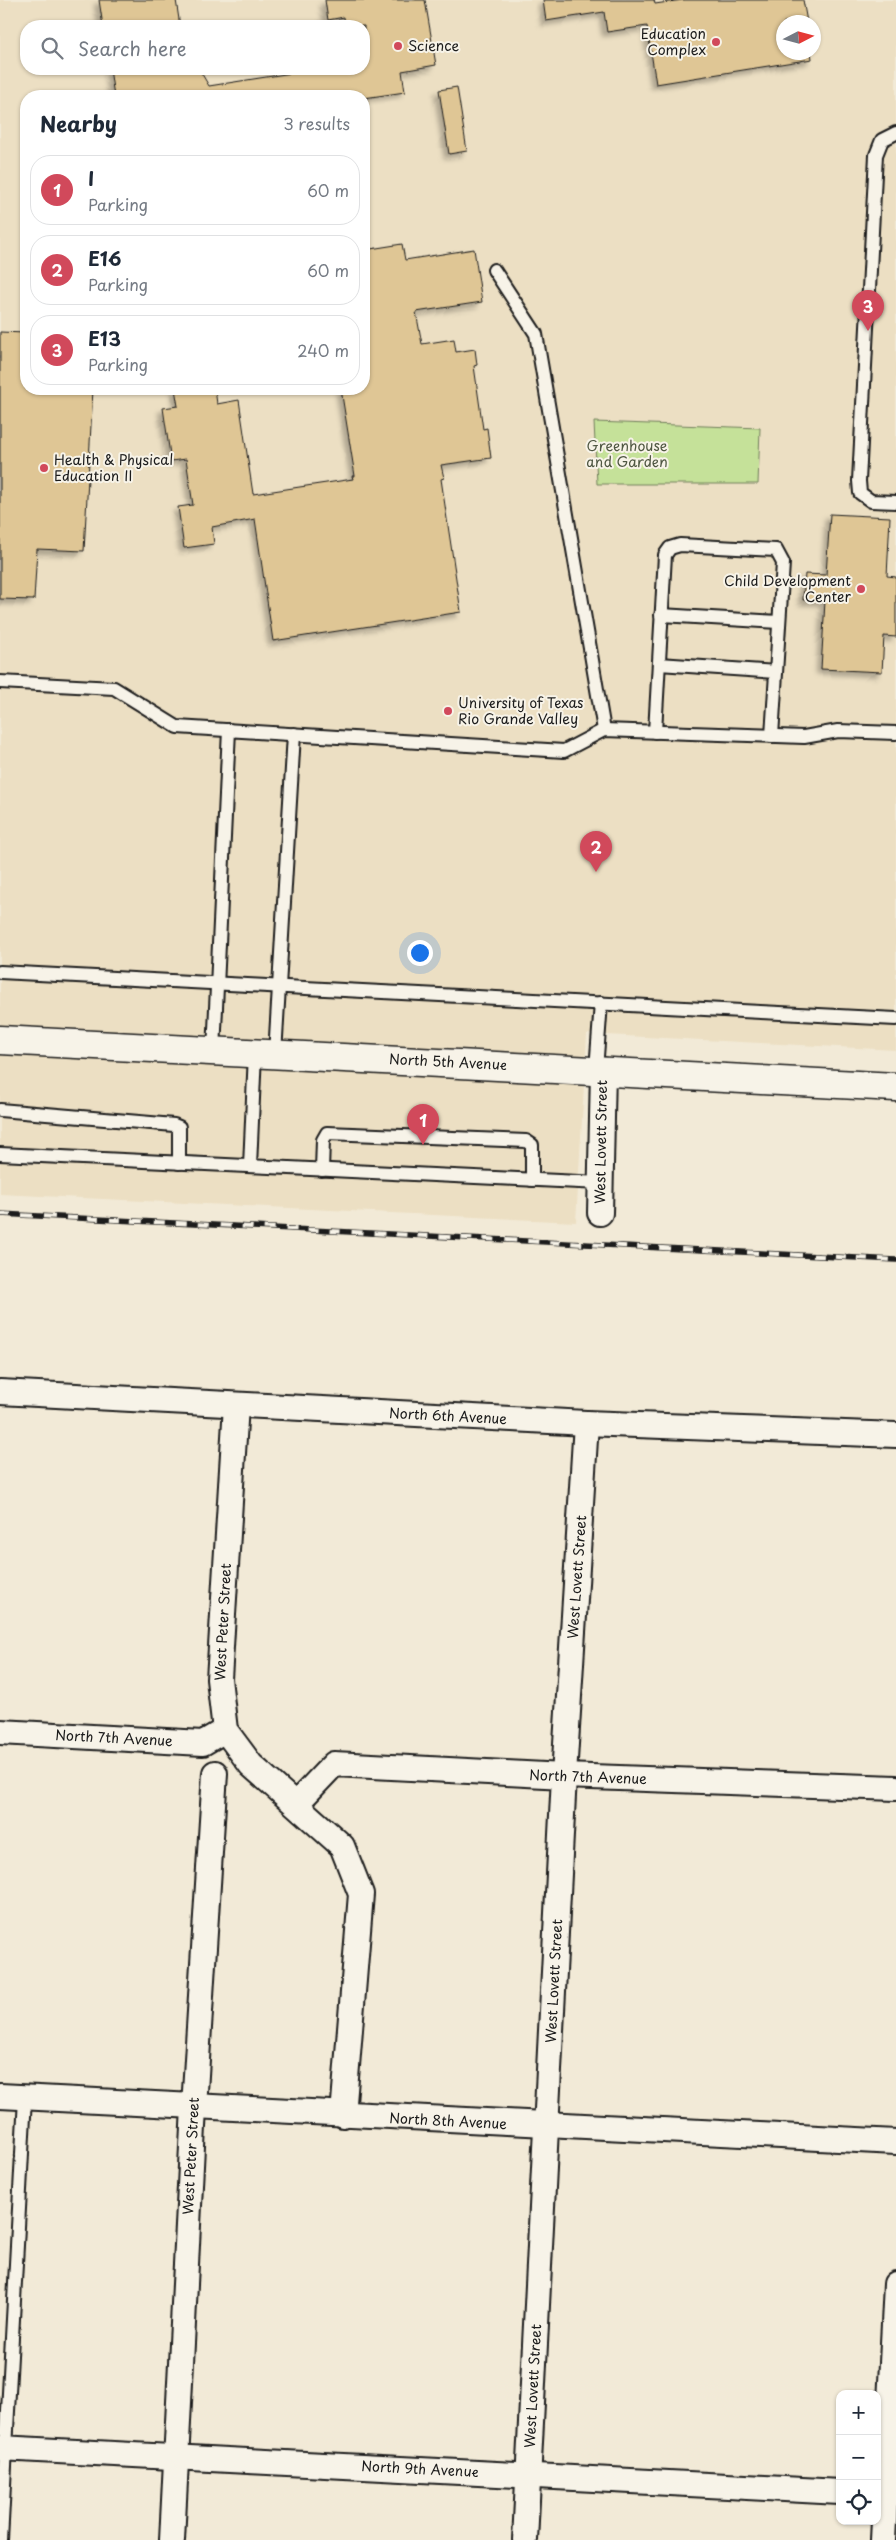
<!DOCTYPE html>
<html lang="en">
<head>
<meta charset="utf-8">
<style>
	:root { --surface:#fff; --page:#f2f2f3; --text:#1f2937; --muted:#747a83; --line:#e0e1e3; --accent:#d1495b }
	body { margin:0; font-family:"Playpen Sans",sans-serif; background:var(--page); color:var(--text) }
	.controls { position:absolute; right:15px; bottom:15px; display:grid; overflow:hidden; border-radius:10px; box-shadow:0 1px 4px #0004 }
	.controls button { width:45px; height:45px; display:grid; place-items:center; padding:0; border:0; border-bottom:1px solid var(--line); background:var(--surface); color:var(--text); font:25px sans-serif }
	.compass { position:absolute; left:776px; top:15px; width:45px; height:45px; border-radius:50%; background:var(--surface); box-shadow:0 1px 4px #0004; rotate:84deg }
	.you { position:absolute; left:419px; top:952px; width:18px; height:18px; margin:-12px; border:4px solid #fff; border-radius:50%; background:#1a73e8; box-shadow:0 0 0 8px #1a73e833 }
	.badge { display:grid; place-items:center; width:32px; height:32px; border-radius:50%; background:var(--accent); color:#fff; font-size:16px; font-weight:700 }
	.pin { position:absolute; translate:-50% -41px; filter:drop-shadow(0 1px 2px #0008) }
	.pin::after { content:''; position:absolute; top:26px; width:18px; height:15px; background:inherit; clip-path:polygon(0 0,100% 0,50% 100%) }
	.list { margin:0; padding:0; list-style:none }
	h2 { display:flex; justify-content:space-between; align-items:center; height:65px; margin:0; padding:0 20px; font-size:21px }
	h2 small { font-size:16px; font-weight:400; color:var(--muted) }
	.list li { display:grid; grid-template-columns:32px 1fr auto; gap:15px; align-items:center; box-sizing:border-box; height:70px; margin:0 10px 10px; padding:0 10px; border:1px solid var(--line); border-radius:20px }
	.list b { display:block; font-size:19px; white-space:nowrap }
	.list p { margin:0; font-size:16px; white-space:nowrap; color:var(--muted) }
	.list em { font-size:16px; font-style:normal; color:var(--muted) }
	.icon { flex:none; width:28px; height:28px; fill:none; stroke:currentColor; stroke-width:2; stroke-linecap:round; stroke-linejoin:round }
	.map { position:relative; flex:none; width:896px; height:2540px; overflow:hidden }
	.search { position:absolute; background:var(--surface); box-shadow:0 1px 4px #0004; left:20px; top:20px; width:350px; height:55px; display:flex; align-items:center; gap:12px; box-sizing:border-box; padding:0 18px; border-radius:20px; color:var(--muted); font-size:19px }
	.panel { position:absolute; background:var(--surface); box-shadow:0 1px 4px #0004; left:20px; top:90px; width:350px; height:305px; border-radius:20px }
	.map>svg:first-child { display:block }
</style>
</head>
<body>
<div class="map">
<svg width="896" height="2540" viewBox="0 0 896 2540">
	<defs>
		<filter id="shadow"><feDropShadow dx="-4.5" dy="4.5" stdDeviation="2.5" flood-color="#0004"/></filter>
	</defs>
	<rect width="100%" height="100%" fill="#f2ead7"/>
	<filter id="ink" filterUnits="userSpaceOnUse"><feTurbulence type="fractalNoise" baseFrequency=".02" numOctaves="2"/><feDisplacementMap in="SourceGraphic" scale="10" xChannelSelector="R" yChannelSelector="G"/><feConvolveMatrix kernelMatrix="1 2 1 2 8 2 1 2 1" color-interpolation-filters="sRGB"/></filter>
	<g filter="url(#ink)">
		<!-- built -->
		<path fill="#ecdfc3" fill-rule="evenodd" d="M0,0H896V1050L587,1034L576,1222L0,1194ZM784,22H814V52H784ZM26,26H364V69H26ZM26,96H364V389H26Z"/>
		<!-- green -->
		<polygon fill="#c5e199" stroke="#707e5a" points="594,422 760,428 758,484 597,484"/>
		<!-- building -->
		<g fill="#dfc695" stroke="#1c1c1c" filter="url(#shadow)">
			<polygon points="99,0 176,0 180,26 103,26"/>
			<polygon points="325,0 425,0 436,65 402,71 405,92 364,98 364,96 114,96 110,69 199,69 209,86 317,69 364,69 364,26 345,26 344,17 328,20"/>
			<polygon points="543,0 654,0 655,4 683,0 803,0 807,22 784,22 784,52 811,52 812,59 656,84 647,26 607,32 604,12 546,21"/>
			<polygon points="457,87 467,151 449,154 439,90"/>
			<polygon points="402,244 405,260 474,249 482,302 416,312 422,344 454,339 456,352 475,349 477,365 474,366 483,429 487,428 491,458 441,465 444,478 441,479 461,612 273,641 255,519 212,527 214,544 184,548 178,507 193,505 186,459 171,461 163,408 178,406 175,389 215,389 217,404 239,400 253,494 353,479 352,476 355,476 341,389 364,389 364,250"/>
			<polygon points="0,332 26,333 26,389 93,389 84,551 37,549 34,600 0,599"/>
			<polygon points="830,514 890,517 887,576 896,577 896,637 884,636 882,672 821,669 825,601 803,600 805,574 826,575"/>
		</g>
		<g fill="none" stroke-linecap="round" stroke-linejoin="round">
			<!-- lane casing -->
			<g stroke="#1c1c1c" stroke-width="16">
				<g id="lane">
					<polyline points="896,133 882,140 876,155 859,481 860,493 871,501 896,502"/>
					<polyline points="494,270 536,334 604,730"/>
					<polyline points="661,615 779,622"/>
					<polyline points="659,664 776,672"/>
					<polyline points="0,682 114,688 177,727 564,751 604,730 804,737 838,731 896,733"/>
					<polyline points="655,732 665,555 670,548 680,545 776,550 783,563 772,736"/>
					<polyline points="0,972 896,1019"/>
					<polyline points="214,1051 229,730"/>
					<polyline points="275,1054 294,734"/>
					<polyline points="596,1070 601,1003"/>
					<polyline points="0,1110 174,1125 179,1127 179,1163"/>
					<polyline points="0,1154 600,1183"/>
					<polyline points="250,1166 255,1053"/>
					<polyline points="322,1170 323,1140 327,1133 526,1141 532,1145 532,1180"/>
					<polyline points="1,2540 25,2098"/>
				</g>
			</g>
			<!-- street casing -->
			<g stroke="#1c1c1c" stroke-width="28">
				<g id="street">
					<polyline points="600,1213 603,1070"/>
					<polyline points="0,1392 586,1423 896,1435"/>
					<polyline points="236,1405 219,1679 225,1730 251,1765 342,1846 361,1894 343,2115"/>
					<polyline points="0,1732 203,1743 225,1730"/>
					<polyline points="296,1804 334,1764 564,1776 896,1788"/>
					<polyline points="0,2096 896,2142"/>
					<polyline points="0,2448 840,2492"/>
					<polyline points="172,2540 194,2107 215,1773"/>
					<polyline points="525,2540 564,1776 586,1423"/>
					<polyline points="883,2540 896,2284"/>
				</g>
			</g>
			<!-- secondary casing -->
			<g stroke="#1c1c1c" stroke-width="31">
				<polyline id="secondary" points="0,1040 896,1087"/>
			</g>
			<!-- lane -->
			<use href="#lane" stroke="#f7f3e8" stroke-width="12"/>
			<!-- street -->
			<use href="#street" stroke="#f7f3e8" stroke-width="24"/>
			<!-- secondary -->
			<use href="#secondary" stroke="#f7f3e8" stroke-width="28"/>
			<!-- rail casing -->
			<g stroke="#1c1c1c" stroke-width="5.5">
				<polyline id="rail" points="0,1214 896,1260"/>
			</g>
			<!-- rail -->
			<use href="#rail" stroke="#f7f3e8" stroke-width="4" stroke-dasharray="11" stroke-linecap="butt"/>
		</g>
	</g>
	<!-- markers -->
	<g fill="#d1495b" stroke="#f7f3e8" stroke-width="2">
		<circle cx="716" cy="42" r="5"/>
		<circle cx="398" cy="46" r="5"/>
		<circle cx="44" cy="468" r="5"/>
		<circle cx="861" cy="589" r="5"/>
		<circle cx="448" cy="711" r="5"/>
	</g>
	<g text-anchor="middle" stroke-width="4" stroke-linejoin="round" paint-order="stroke">
		<!-- poi labels -->
		<g font-size="14" fill="#1c1c1c" stroke="#f7f3e8" text-anchor="start">
			<text x="706" y="39" text-anchor="end">Education<tspan x="706" dy="16">Complex</tspan></text>
			<text x="408" y="51">Science</text>
			<text x="54" y="465">Health &amp; Physical<tspan x="54" dy="16">Education II</tspan></text>
			<text x="851" y="586" text-anchor="end">Child Development<tspan x="851" dy="16">Center</tspan></text>
			<text x="458" y="708">University of Texas<tspan x="458" dy="16">Rio Grande Valley</tspan></text>
		</g>
		<!-- park labels -->
		<g font-size="14" fill="#4f5742" stroke="#f7f3e8">
			<text x="627" y="451">Greenhouse<tspan x="627" dy="16">and Garden</tspan></text>
		</g>
		<!-- street labels -->
		<g font-size="14" fill="#1c1c1c" stroke="#f7f3e8">
			<text transform="translate(448 1062) rotate(3)" y="5">North 5th Avenue</text>
			<text transform="translate(601 1142) rotate(-89)" y="5">West Lovett Street</text>
			<text transform="translate(448 1416) rotate(3)" y="5">North 6th Avenue</text>
			<text transform="translate(577 1577) rotate(-86)" y="5">West Lovett Street</text>
			<text transform="translate(223 1622) rotate(-87)" y="5">West Peter Street</text>
			<text transform="translate(114 1738) rotate(3)" y="5">North 7th Avenue</text>
			<text transform="translate(588 1777) rotate(2)" y="5">North 7th Avenue</text>
			<text transform="translate(554 1981) rotate(-87)" y="5">West Lovett Street</text>
			<text transform="translate(448 2121) rotate(3)" y="5">North 8th Avenue</text>
			<text transform="translate(191 2156) rotate(-87)" y="5">West Peter Street</text>
			<text transform="translate(533 2386) rotate(-87)" y="5">West Lovett Street</text>
			<text transform="translate(420 2469) rotate(3)" y="5">North 9th Avenue</text>
		</g>
	</g>
</svg>
<div class="controls">
<button>+</button>
<button>−</button>
<button><svg class="icon" aria-label="locate" viewBox="0 0 24 24"><circle cx="12" cy="12" r="6"/><path d="M12 2v4M12 18v4M2 12h4M18 12h4"/></svg></button>
</div>
<svg class="compass" viewBox="-18 -18 36 36"><path d="M0-13l5 13h-10z" fill="#e53935"/><path d="M0 13l5-13h-10z" fill="#747a83"/></svg>
<div class="you"></div>
<div class="pin badge" style="left:423px;top:1145px">1</div>
<div class="pin badge" style="left:596px;top:872px">2</div>
<div class="pin badge" style="left:868px;top:331px">3</div>
<div class="search"><svg class="icon" aria-label="search" viewBox="0 0 24 24"><circle cx="10" cy="10" r="6"/><path d="M15 15l6 6"/></svg>Search here</div>
<section class="panel">
<h2>Nearby<small>3 results</small></h2>
<ul class="list">
<li><span class="badge">1</span><div><b>I</b><p>Parking</p></div><em>60 m</em></li>
<li><span class="badge">2</span><div><b>E16</b><p>Parking</p></div><em>60 m</em></li>
<li><span class="badge">3</span><div><b>E13</b><p>Parking</p></div><em>240 m</em></li>
</ul>
</section>
</div>
</body>
</html>
